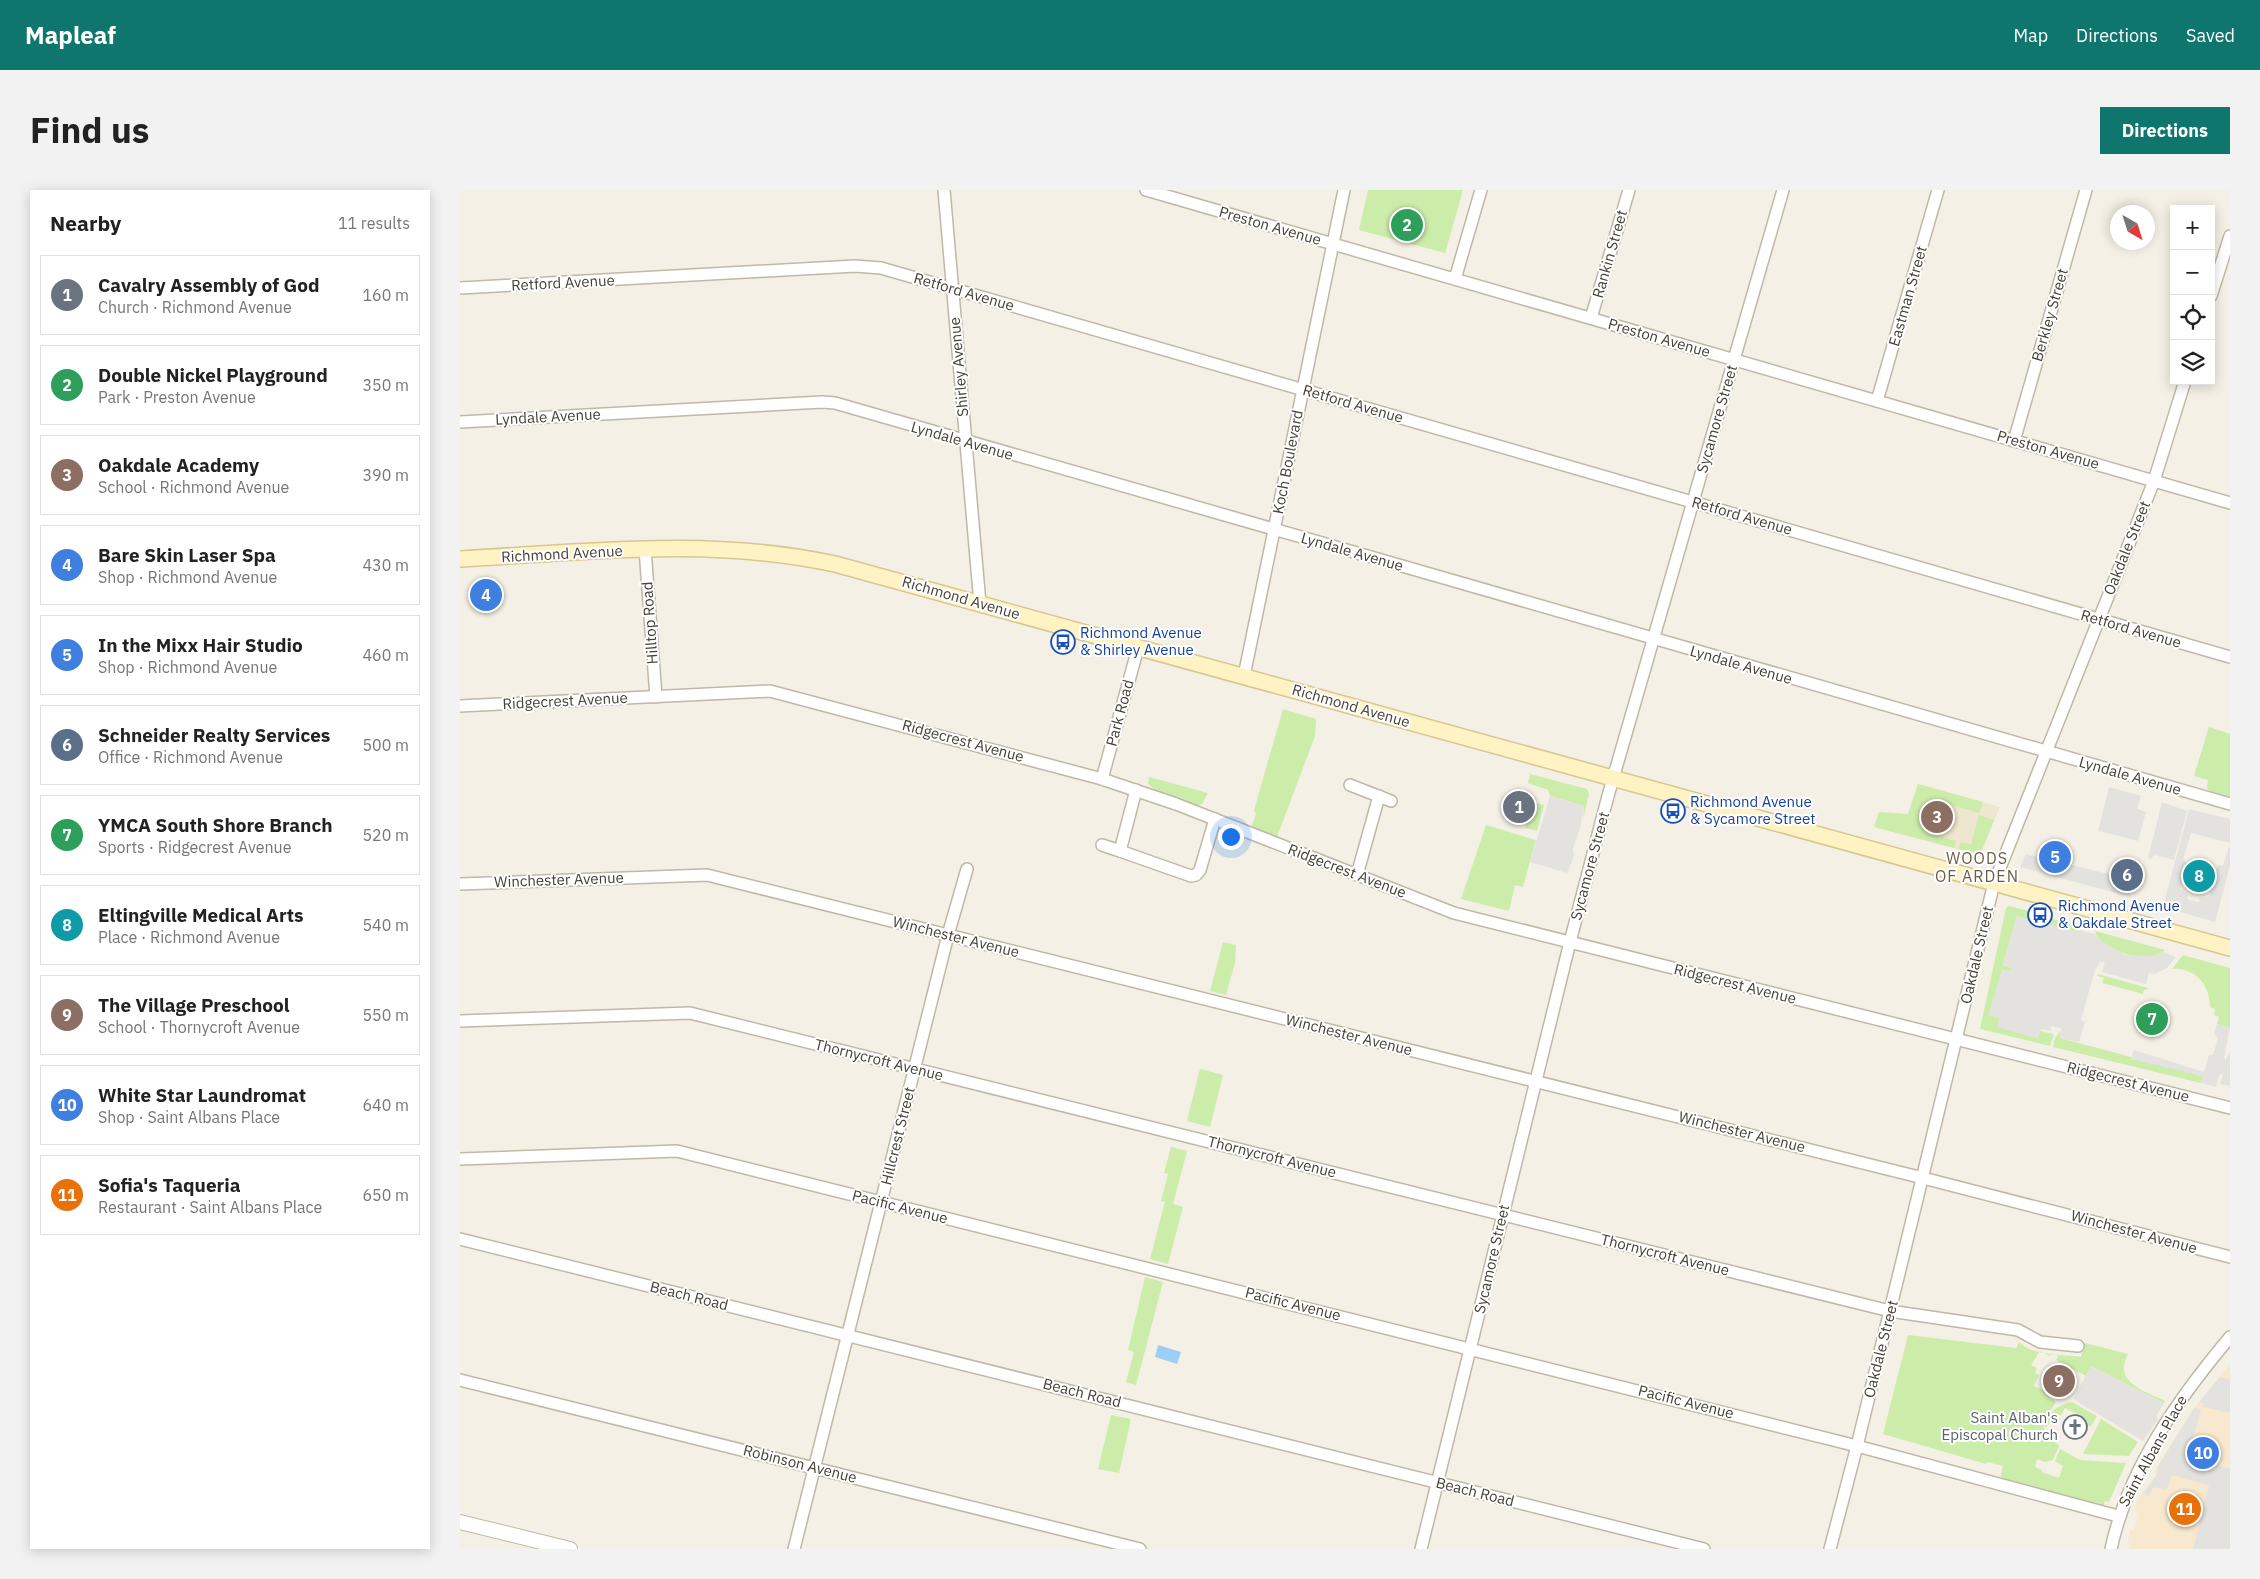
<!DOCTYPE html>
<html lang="en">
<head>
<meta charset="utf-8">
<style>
	:root { --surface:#fff; --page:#f2f2f2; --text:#222; --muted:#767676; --line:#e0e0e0; --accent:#0f766e }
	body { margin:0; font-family:"IBM Plex Sans",sans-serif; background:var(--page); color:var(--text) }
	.controls { position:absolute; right:15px; top:15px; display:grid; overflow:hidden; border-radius:0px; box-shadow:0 2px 12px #0003 }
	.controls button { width:45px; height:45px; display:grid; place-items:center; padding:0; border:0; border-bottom:1px solid var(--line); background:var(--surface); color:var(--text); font:25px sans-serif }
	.compass { position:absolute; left:1650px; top:15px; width:45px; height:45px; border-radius:50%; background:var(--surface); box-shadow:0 2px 12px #0003; rotate:141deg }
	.you { position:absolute; left:770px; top:646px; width:18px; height:18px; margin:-12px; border:4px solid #fff; border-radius:50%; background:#1a73e8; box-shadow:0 0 0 8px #1a73e833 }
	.badge { display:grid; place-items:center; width:32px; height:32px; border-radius:50%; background:var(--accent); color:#fff; font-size:16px; font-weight:700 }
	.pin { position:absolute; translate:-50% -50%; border:2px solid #fff; box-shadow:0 1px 5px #0006 }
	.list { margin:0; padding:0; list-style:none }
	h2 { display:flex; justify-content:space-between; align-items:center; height:65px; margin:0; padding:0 20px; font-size:21px }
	h2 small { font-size:16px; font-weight:400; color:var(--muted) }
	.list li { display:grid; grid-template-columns:32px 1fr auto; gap:15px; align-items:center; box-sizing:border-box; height:80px; margin:0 10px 10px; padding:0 10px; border:1px solid var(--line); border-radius:0px }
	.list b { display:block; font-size:19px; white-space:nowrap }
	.list p { margin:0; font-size:16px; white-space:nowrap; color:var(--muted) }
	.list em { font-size:16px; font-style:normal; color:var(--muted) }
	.icon { flex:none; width:28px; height:28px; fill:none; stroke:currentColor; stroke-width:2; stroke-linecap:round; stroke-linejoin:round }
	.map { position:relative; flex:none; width:1770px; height:1359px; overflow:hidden; border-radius:0px }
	header { display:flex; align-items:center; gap:30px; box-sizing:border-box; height:70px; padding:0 25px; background:var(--accent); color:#fff }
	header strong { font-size:24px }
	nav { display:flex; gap:28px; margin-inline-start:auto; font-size:18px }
	.intro { display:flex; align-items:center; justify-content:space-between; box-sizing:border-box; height:120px; padding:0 30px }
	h1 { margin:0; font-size:35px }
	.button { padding:12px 22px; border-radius:0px; background:var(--accent); color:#fff; font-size:18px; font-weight:700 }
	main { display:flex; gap:30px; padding:0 30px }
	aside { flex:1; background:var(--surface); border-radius:0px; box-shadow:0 2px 12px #0003 }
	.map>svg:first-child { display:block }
</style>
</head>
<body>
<header>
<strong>Mapleaf</strong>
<nav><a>Map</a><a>Directions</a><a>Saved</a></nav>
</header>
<div class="intro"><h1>Find us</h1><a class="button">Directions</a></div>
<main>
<aside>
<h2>Nearby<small>11 results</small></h2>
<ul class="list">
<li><span class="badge" style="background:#6b7280">1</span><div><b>Cavalry Assembly of God</b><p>Church · Richmond Avenue</p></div><em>160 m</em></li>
<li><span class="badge" style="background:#2e9e5b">2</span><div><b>Double Nickel Playground</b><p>Park · Preston Avenue</p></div><em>350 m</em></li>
<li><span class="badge" style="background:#8d6e63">3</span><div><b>Oakdale Academy</b><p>School · Richmond Avenue</p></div><em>390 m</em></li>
<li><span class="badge" style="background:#3f7fe0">4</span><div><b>Bare Skin Laser Spa</b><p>Shop · Richmond Avenue</p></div><em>430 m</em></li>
<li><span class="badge" style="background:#3f7fe0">5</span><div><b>In the Mixx Hair Studio</b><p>Shop · Richmond Avenue</p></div><em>460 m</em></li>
<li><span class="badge" style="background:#5c6f8a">6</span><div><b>Schneider Realty Services</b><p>Office · Richmond Avenue</p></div><em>500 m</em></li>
<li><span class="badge" style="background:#2e9e5b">7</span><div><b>YMCA South Shore Branch</b><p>Sports · Ridgecrest Avenue</p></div><em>520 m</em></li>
<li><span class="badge" style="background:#0f9aa8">8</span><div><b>Eltingville Medical Arts</b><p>Place · Richmond Avenue</p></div><em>540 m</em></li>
<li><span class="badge" style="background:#8d6e63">9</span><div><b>The Village Preschool</b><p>School · Thornycroft Avenue</p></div><em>550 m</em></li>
<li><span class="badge" style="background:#3f7fe0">10</span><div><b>White Star Laundromat</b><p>Shop · Saint Albans Place</p></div><em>640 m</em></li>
<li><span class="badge" style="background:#e8710a">11</span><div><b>Sofia's Taqueria</b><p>Restaurant · Saint Albans Place</p></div><em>650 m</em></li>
</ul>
</aside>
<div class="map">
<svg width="1770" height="1359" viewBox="0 0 1770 1359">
	<rect width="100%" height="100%" fill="#f4f0e5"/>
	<!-- commercial -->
	<polygon fill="#f8e8ce" points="1770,1174 1770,1359 1669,1359 1670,1355 1667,1354 1671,1340 1674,1340 1679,1323 1674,1321 1678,1309 1697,1284 1694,1282 1734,1218"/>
	<!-- education -->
	<polygon fill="#eee6ce" points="1458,594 1540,617 1520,665 1414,637 1419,622 1448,624"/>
	<!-- green -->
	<g fill="#ccecaa">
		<polygon points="908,0 1003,0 985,63 899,40"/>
		<polygon points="823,519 856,529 855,546 817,647 814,649 790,640 796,624 794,620"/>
		<polygon points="1749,537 1770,544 1770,608 1751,602 1747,598 1748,590 1734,586"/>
		<polygon points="1070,584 1127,599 1129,604 1123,629 1124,616 1090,606 1088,600 1068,593"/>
		<path d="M689,587L748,603L742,614C731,619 694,603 688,593Z"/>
		<polygon points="1458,594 1523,612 1519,623 1488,614 1480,646 1496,651 1494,658 1414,637 1419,622 1448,624"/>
		<polygon points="1072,612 1084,615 1077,641 1065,638"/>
		<polygon points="1519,625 1534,630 1520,665 1498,659 1501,652 1511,654"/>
		<polygon points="1026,635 1076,650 1063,697 1055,695 1049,721 1001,709"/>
		<polygon points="1549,716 1573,722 1574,726 1584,729 1585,727 1618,736 1617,742 1557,726 1543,775 1552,778 1551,782 1542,780 1529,825 1540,828 1538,837 1578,848 1580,841 1594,844 1590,856 1520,839 1546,718"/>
		<path d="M1635,741L1705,760C1691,776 1639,761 1635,741Z"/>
		<polygon points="763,752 776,755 775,773 766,805 750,801"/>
		<path d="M1723,765L1770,778V838L1757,834L1759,827L1754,825L1755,819L1750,817C1750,794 1734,777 1712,779Z"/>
		<polygon points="1638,784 1688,798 1687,800 1684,800 1683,804 1642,793 1644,788 1637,786"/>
		<polygon points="1601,840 1600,848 1742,886 1741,893 1593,857 1595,848"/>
		<polygon points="740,879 763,885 750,937 727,931"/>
		<polygon points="711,957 727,961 713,1014 723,1017 708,1074 690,1069 705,1012 701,1011 708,984 704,983"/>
		<polygon points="685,1087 703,1092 676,1195 666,1192 674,1162 668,1160"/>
		<path d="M1448,1145L1556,1158L1559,1152C1572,1166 1603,1164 1621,1167L1625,1153L1668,1164C1666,1168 1663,1175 1664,1180C1665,1196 1693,1205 1705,1211L1704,1213L1631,1176L1626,1186L1596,1170L1598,1166L1592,1163L1590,1166L1580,1161L1571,1175L1577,1178L1575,1183L1579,1185L1574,1196L1585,1201V1204L1596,1212C1583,1234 1576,1237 1599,1256L1593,1270L1585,1272L1577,1269L1575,1277L1582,1280V1282L1599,1288L1603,1276L1595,1271L1600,1259L1620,1270L1666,1273L1649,1312L1645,1311L1644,1315L1544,1290L1541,1286L1543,1276L1527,1272L1526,1274L1423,1244Z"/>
		<path d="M1612,1212L1637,1226L1631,1237L1614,1229L1617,1224L1605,1218L1601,1225L1592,1223L1589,1234L1585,1238C1586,1222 1598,1215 1612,1212Z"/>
		<polygon points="651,1225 671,1229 659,1283 638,1279"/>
		<polygon points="1641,1229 1678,1252 1669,1266 1623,1264"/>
	</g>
	<!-- parking -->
	<g fill="#e4e2de">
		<polygon points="1649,597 1681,606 1677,619 1686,622 1678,651 1638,641"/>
		<polygon points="1090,606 1124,616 1120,639 1113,658 1114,666 1107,683 1070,672"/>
		<polygon points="1702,612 1727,621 1714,670 1694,665 1691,669 1688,668"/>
		<polygon points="1729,619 1770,629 1770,653 1731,643 1723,669 1727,675 1720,699 1728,705 1727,709 1739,712 1740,708 1749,707 1758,675 1763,676 1770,654 1770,676 1755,732 1703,717"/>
		<polygon points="1566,664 1669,689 1668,698 1671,707 1560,677"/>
		<polygon points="1557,726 1616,742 1618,740 1635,744 1640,750 1665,765 1692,766 1702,762 1716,767 1707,778 1695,784 1689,783 1686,794 1642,782 1645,772 1640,772 1635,780 1621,830 1625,832 1619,852 1600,848 1602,839 1592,836 1590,841 1581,839 1578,848 1537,837 1540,828 1529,825 1542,779 1551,782 1552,778 1543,775"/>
		<polygon points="1757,834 1770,838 1764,868 1766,870 1770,861 1770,896 1760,894 1763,884 1759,885 1756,897 1741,893 1742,886 1671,869 1674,860 1744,882 1749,865 1753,865 1758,848 1754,844"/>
		<polygon points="1631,1176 1704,1213 1696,1226 1698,1229 1683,1251 1613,1209"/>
		<polygon points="1760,1187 1770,1190 1770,1223 1743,1217 1744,1214 1739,1212"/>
		<polygon points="1734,1218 1741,1220 1728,1267 1770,1279 1770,1359 1733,1359 1749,1295 1712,1285 1706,1300 1694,1297 1688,1306 1684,1303 1698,1283 1697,1278"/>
	</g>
	<!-- water -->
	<polygon fill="#9ccef6" points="698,1155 721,1162 717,1174 695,1167"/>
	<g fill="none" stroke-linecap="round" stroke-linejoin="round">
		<!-- minor casing -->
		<g stroke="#c0b8a7" stroke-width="14">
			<g id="minor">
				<polyline points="484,0 520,414"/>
				<polyline points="686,0 1770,313"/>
				<polyline points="995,89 1021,0"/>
				<polyline points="0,98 395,76 421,78 1770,467"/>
				<polyline points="1751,106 1770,46"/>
				<polyline points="1131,128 1169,0"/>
				<polyline points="1417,211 1478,0"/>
				<polyline points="0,232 362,212 375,213 1770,614"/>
				<polyline points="1554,251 1626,0"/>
				<polyline points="185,359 196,507"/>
				<polyline points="784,486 884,0"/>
				<polyline points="0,516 310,501 642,589 716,614 994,723 1770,918"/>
				<polyline points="642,589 678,458"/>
				<polyline points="890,595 931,611"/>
				<polyline points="676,600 660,661 731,686 736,685 740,680 755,629"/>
				<polyline points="642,655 660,661"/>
				<polyline points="897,685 919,606"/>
				<polyline points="0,694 247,685 1463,988 1770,1067"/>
				<polyline points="0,831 230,823 1430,1121 1558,1140 1580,1152 1618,1156"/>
				<polyline points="0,969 217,961 1397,1256 1658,1326"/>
				<polyline points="0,1049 1244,1359"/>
				<polyline points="0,1190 680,1359"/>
				<polyline points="334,1359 488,745 507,679"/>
				<polyline points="961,1359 1110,752 1148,606 1323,0"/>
				<polyline points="1370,1359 1397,1256 1534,693 1694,291 1725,191"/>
				<path d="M1651,1359C1668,1279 1718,1209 1770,1147"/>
			</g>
		</g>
		<!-- tertiary casing -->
		<g stroke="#c0b8a7" stroke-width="16">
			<polyline id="tertiary" points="0,1332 110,1359"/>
		</g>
		<!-- secondary casing -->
		<g stroke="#d7c791" stroke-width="18">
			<path id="secondary" d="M0,369C125,362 251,347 375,374L1770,758"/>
		</g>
		<!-- minor -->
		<use href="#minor" stroke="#fff" stroke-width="11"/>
		<!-- tertiary -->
		<use href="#tertiary" stroke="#fff" stroke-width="14"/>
		<!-- secondary -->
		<use href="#secondary" stroke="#fff3c4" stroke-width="15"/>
	</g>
	<!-- icons -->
	<defs>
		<g id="bus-ring" transform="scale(1.25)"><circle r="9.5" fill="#fff" stroke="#1a4fb4" stroke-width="1.5"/><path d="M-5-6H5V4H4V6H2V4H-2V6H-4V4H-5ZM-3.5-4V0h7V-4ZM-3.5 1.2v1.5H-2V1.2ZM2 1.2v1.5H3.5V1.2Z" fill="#1a4fb4"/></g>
		<g id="church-ring" transform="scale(1.25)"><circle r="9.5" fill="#fff" stroke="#6b7280" stroke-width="1.5"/><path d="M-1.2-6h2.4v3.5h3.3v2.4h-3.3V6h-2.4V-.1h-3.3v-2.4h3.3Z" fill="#6b7280"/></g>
	</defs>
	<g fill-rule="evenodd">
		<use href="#bus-ring" x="603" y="452"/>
		<use href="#bus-ring" x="1213" y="621"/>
		<use href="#bus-ring" x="1580" y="725"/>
		<use href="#church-ring" x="1615" y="1237"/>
	</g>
	<g text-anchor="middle" stroke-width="4" stroke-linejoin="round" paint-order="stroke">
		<!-- street labels -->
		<g font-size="15" fill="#474034" stroke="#fff">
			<text transform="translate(810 36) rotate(16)" y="5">Preston Avenue</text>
			<text transform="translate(1150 64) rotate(-74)" y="5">Rankin Street</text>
			<text transform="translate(103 93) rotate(-3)" y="5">Retford Avenue</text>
			<text transform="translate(504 102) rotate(16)" y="5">Retford Avenue</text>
			<text transform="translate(1448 106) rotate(-74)" y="5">Eastman Street</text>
			<text transform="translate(1590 125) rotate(-74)" y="5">Berkley Street</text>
			<text transform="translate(1199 148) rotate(16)" y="5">Preston Avenue</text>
			<text transform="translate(499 177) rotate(-95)" y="5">Shirley Avenue</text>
			<text transform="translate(893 214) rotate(16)" y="5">Retford Avenue</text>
			<text transform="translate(88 227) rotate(-3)" y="5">Lyndale Avenue</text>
			<text transform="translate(1257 229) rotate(-74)" y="5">Sycamore Street</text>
			<text transform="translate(502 251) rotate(16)" y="5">Lyndale Avenue</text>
			<text transform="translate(1588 260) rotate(16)" y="5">Preston Avenue</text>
			<text transform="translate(828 272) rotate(-79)" y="5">Koch Boulevard</text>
			<text transform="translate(1282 326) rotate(16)" y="5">Retford Avenue</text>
			<text transform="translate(1667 358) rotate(-68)" y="5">Oakdale Street</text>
			<text transform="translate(892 362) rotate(16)" y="5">Lyndale Avenue</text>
			<text transform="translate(102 364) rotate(-3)" y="5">Richmond Avenue</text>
			<text transform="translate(501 408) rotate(16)" y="5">Richmond Avenue</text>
			<text transform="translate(190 433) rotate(-94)" y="5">Hilltop Road</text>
			<text transform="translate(1671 439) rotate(16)" y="5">Retford Avenue</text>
			<text transform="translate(1281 475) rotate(16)" y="5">Lyndale Avenue</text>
			<text transform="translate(105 511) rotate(-3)" y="5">Ridgecrest Avenue</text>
			<text transform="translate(891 516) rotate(16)" y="5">Richmond Avenue</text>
			<text transform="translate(660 523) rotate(-75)" y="5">Park Road</text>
			<text transform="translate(503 551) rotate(15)" y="5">Ridgecrest Avenue</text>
			<text transform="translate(1670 586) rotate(16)" y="5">Lyndale Avenue</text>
			<text transform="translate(1130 676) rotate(-75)" y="5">Sycamore Street</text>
			<text transform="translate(887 681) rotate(21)" y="5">Ridgecrest Avenue</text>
			<text transform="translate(99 690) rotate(-2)" y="5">Winchester Avenue</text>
			<text transform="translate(496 747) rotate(14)" y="5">Winchester Avenue</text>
			<text transform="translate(1517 765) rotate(-77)" y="5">Oakdale Street</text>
			<text transform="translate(1275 794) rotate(14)" y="5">Ridgecrest Avenue</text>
			<text transform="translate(889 845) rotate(14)" y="5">Winchester Avenue</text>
			<text transform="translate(419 870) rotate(14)" y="5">Thornycroft Avenue</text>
			<text transform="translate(1668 892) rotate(14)" y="5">Ridgecrest Avenue</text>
			<text transform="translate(1282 942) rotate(14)" y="5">Winchester Avenue</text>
			<text transform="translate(438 946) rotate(-76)" y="5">Hillcrest Street</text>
			<text transform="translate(812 967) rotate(14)" y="5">Thornycroft Avenue</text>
			<text transform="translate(440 1017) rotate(14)" y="5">Pacific Avenue</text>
			<text transform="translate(1674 1042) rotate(15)" y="5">Winchester Avenue</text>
			<text transform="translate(1205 1065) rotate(14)" y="5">Thornycroft Avenue</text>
			<text transform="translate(1032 1069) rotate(-77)" y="5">Sycamore Street</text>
			<text transform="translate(229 1106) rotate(14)" y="5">Beach Road</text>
			<text transform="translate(833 1114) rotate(14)" y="5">Pacific Avenue</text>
			<text transform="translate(1421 1159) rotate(-76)" y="5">Oakdale Street</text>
			<text transform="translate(622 1203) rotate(14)" y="5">Beach Road</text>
			<text transform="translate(1226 1212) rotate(14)" y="5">Pacific Avenue</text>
			<text transform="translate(1693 1261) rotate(-61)" y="5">Saint Albans Place</text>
			<text transform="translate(340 1274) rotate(14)" y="5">Robinson Avenue</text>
			<text transform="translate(1015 1302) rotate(14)" y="5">Beach Road</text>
		</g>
		<!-- transit labels -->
		<g font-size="15" fill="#164399" stroke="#fff" text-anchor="start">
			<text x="620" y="448">Richmond Avenue<tspan x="620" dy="17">&amp; Shirley Avenue</tspan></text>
			<text x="1230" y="617">Richmond Avenue<tspan x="1230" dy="17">&amp; Sycamore Street</tspan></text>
			<text x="1598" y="721">Richmond Avenue<tspan x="1598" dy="17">&amp; Oakdale Street</tspan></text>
		</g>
		<!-- worship labels -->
		<g font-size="15" fill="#5b616d" stroke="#fff" text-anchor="end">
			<text x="1598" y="1233">Saint Alban's<tspan x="1598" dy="17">Episcopal Church</tspan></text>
		</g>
		<!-- neighbourhood labels -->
		<g font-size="16" letter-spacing="1" fill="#6b5f4a" stroke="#fff">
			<text x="1517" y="674">WOODS<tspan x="1517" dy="18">OF ARDEN</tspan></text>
		</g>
	</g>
</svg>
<div class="controls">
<button>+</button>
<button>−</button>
<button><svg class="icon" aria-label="locate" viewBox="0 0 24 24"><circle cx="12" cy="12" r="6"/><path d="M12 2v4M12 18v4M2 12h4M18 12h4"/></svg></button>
<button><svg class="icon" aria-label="layers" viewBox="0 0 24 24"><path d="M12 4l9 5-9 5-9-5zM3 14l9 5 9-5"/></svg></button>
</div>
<svg class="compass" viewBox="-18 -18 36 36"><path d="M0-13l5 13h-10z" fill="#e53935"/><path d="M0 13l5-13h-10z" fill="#767676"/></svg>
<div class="you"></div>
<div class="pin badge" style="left:1059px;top:617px;background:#6b7280">1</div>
<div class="pin badge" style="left:947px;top:35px;background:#2e9e5b">2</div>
<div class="pin badge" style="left:1477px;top:627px;background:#8d6e63">3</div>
<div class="pin badge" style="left:26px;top:405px;background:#3f7fe0">4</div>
<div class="pin badge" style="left:1595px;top:667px;background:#3f7fe0">5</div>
<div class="pin badge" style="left:1667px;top:685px;background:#5c6f8a">6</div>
<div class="pin badge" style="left:1692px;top:829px;background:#2e9e5b">7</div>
<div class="pin badge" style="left:1739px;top:686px;background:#0f9aa8">8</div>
<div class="pin badge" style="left:1599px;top:1191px;background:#8d6e63">9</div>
<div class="pin badge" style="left:1743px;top:1263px;background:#3f7fe0">10</div>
<div class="pin badge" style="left:1725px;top:1319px;background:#e8710a">11</div>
</div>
</main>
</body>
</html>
